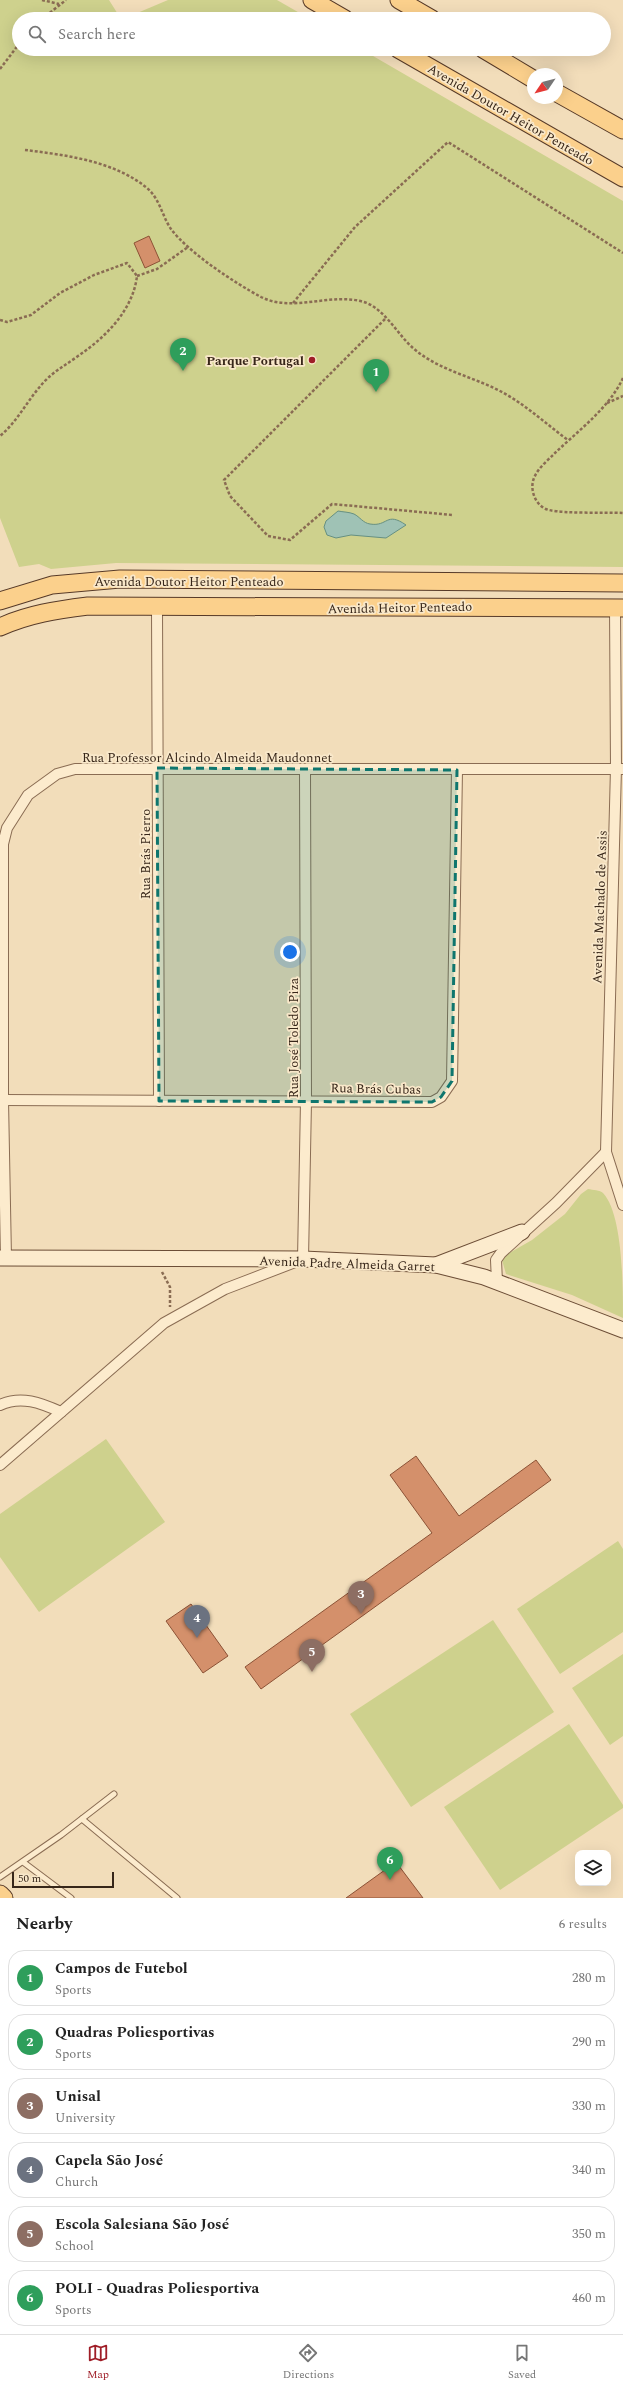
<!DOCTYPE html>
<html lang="en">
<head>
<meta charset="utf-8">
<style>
	:root { --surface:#fff; --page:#f6f6f6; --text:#222; --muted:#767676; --line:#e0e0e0; --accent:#9f1d27 }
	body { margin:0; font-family:Spectral,serif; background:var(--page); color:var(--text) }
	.controls { position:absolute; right:12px; bottom:12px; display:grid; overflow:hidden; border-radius:8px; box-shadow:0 4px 16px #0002 }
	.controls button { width:36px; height:36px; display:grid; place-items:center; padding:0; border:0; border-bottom:1px solid var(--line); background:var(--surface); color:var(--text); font:20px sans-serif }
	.compass { position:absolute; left:527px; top:68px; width:36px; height:36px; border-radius:50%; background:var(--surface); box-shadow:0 4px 16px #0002; rotate:235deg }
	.scale { position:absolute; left:12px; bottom:10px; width:102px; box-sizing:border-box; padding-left:4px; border:2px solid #372619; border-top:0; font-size:11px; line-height:14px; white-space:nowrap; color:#372619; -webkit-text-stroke:3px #f9e8ca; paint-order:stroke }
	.you { position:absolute; left:290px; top:952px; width:14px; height:14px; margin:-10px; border:3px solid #fff; border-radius:50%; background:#1a73e8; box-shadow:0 0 0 6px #1a73e833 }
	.badge { display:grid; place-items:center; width:26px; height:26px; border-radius:50%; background:var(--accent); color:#fff; font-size:13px; font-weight:700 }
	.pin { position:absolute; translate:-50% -33px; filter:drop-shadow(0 1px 2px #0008) }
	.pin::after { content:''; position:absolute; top:21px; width:14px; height:12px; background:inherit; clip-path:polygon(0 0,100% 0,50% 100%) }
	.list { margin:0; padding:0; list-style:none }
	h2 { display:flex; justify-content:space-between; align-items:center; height:52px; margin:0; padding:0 16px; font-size:17px }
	h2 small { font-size:13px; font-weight:400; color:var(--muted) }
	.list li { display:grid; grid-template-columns:26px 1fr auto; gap:12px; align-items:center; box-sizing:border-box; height:56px; margin:0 8px 8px; padding:0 8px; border:1px solid var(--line); border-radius:16px }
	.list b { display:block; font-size:15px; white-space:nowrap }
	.list p { margin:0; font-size:13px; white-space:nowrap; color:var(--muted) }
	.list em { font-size:13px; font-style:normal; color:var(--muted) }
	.icon { flex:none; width:22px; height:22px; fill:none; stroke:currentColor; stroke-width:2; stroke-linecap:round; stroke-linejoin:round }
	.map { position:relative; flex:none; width:623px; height:1898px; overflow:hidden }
	.search { position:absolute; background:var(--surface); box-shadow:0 4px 16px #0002; left:12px; right:12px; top:12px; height:44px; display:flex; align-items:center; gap:10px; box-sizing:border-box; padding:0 14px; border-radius:22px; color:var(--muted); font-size:15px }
	.sheet { height:436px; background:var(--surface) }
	nav { display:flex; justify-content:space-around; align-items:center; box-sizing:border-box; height:56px; border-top:1px solid var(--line); background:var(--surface); font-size:11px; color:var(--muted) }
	nav a { display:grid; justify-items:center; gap:2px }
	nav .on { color:var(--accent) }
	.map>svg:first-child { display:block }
</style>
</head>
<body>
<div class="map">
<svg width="623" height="1898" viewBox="0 0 623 1898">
	<rect width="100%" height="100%" fill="#f2ddba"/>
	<!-- green -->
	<g fill="#ced18d">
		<polygon points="0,0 109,0 121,19 19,19 19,49 361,49 623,201 623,567 116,563 51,569 39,564 19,567 0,518"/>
		<polygon points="168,0 277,0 310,19 123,19"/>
		<path d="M588,1189C593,1190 600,1190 603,1193C623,1214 623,1287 623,1318L572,1295L506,1274L502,1260L506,1255L532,1240L565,1214L581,1194Z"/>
		<polygon points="106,1439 165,1522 39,1612 0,1557 0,1514"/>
		<polygon points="618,1541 623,1549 623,1632 560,1674 517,1609"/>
		<polygon points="493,1620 554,1712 411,1807 350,1714"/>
		<polygon points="623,1654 623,1736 610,1745 572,1688"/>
		<polygon points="569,1724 623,1805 623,1808 500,1890 444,1807"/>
	</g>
	<!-- water -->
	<path fill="#9fc2b5" stroke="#669082" d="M338,511C343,512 349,512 354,514C360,517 363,523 370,524C388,527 386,511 406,525L386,538L351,535L336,538L327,535L324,527L326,521Z"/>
	<!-- building -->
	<g fill="#d4906b" stroke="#8c5236">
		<polygon points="149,236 160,261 145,268 134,243"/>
		<polygon points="416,1456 459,1516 536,1460 551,1480 261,1689 245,1667 432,1533 390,1475"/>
		<polygon points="191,1604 228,1656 203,1673 166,1621"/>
		<polygon points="396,1862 423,1898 346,1898"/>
	</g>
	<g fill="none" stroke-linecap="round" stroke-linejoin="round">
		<!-- lane casing -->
		<g stroke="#8a6c53" stroke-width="7">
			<g id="lane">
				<polyline points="82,1819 177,1898"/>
				<polyline points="23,1862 71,1898"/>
				<polyline points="0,1877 61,1835 114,1794"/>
			</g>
		</g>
		<!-- street casing -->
		<g stroke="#8a6c53" stroke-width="12">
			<g id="street">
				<polyline points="615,607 616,768 606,1152 623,1205"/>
				<polyline points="157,608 159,1101"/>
				<polyline points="3,1100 432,1102 441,1097 452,1081 457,770"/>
				<polyline points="6,1258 3,1100 3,844 7,828 28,795 57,774 75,769 623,769"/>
				<polyline points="497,1282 496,1260 501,1253 556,1203 606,1152"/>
				<path d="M0,1405C21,1395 41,1403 61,1412"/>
				<polyline points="0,1465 164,1323 225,1289 303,1259 306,1101 305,770"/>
			</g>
		</g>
		<!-- secondary casing -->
		<g stroke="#6c4d36" stroke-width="17">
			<g id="secondary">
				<polyline points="0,1258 303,1259 436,1265 484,1277 623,1330"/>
				<polyline points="436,1265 522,1232"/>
			</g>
		</g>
		<!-- primary casing -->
		<g stroke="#573a28" stroke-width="19">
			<g id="primary">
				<polyline points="312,0 345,19"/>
				<polyline points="399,0 432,19"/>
				<polyline points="398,49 623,178"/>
				<polyline points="483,49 533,79"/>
				<polyline points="557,93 623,130"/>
				<polyline points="0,601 52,585 120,579 623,583"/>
				<path d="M0,627C29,614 56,610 88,606L623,608"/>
				<polyline points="0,1894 4,1898"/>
			</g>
		</g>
		<!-- path -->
		<g stroke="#8a6c53" stroke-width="2.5" stroke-dasharray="3 2" stroke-linecap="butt">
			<polyline points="42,0 59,4"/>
			<polyline points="42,19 66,0"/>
			<polyline points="0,69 19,44"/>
			<path d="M25,150C66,155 114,161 147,188C160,199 162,216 171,229C189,253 235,283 261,297C293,313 331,292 364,302C384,308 398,335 413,348C438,370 471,376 500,391C525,404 546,424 568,440"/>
			<polyline points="137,276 157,269 188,247"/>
			<polyline points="293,303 355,227 448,142 623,253"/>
			<polyline points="385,319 224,480 230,496 268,536 290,540 332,504 453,515"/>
			<path d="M0,320L7,322L31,315L60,293L94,275L127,263L137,276C133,310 106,337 78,356C66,365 54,371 44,382C28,399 18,421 0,436"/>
			<path d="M623,378C609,408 579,430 555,453C548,460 538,468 534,478C529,490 536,507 549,510C567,514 603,512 623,513"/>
			<polyline points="607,403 623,396"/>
			<polyline points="162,1272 170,1287 170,1307"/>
		</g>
		<!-- lane -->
		<use href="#lane" stroke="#fcebcd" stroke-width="5"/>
		<!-- street -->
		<use href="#street" stroke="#fcebcd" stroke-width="10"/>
		<!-- secondary -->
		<use href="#secondary" stroke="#fcebcd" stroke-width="15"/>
		<!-- primary -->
		<use href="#primary" stroke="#fbd08c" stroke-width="17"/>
	</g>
	<!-- marked area -->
	<path fill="#0f766e" fill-opacity="0.2" stroke="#0f766e" stroke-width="3" stroke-dasharray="8 5" stroke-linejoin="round" d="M157,768L457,770L452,1081L441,1097L432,1102L159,1101Z"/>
	<!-- markers -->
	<circle fill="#9f1d27" stroke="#f9e8ca" stroke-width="1.5" cx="312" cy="360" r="4"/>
	<g text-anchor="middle" stroke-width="3.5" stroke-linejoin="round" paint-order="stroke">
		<!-- street labels -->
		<g font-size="13" fill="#372619" stroke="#f9e8ca">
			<text transform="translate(511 114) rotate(30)" y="5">Avenida Doutor Heitor Penteado</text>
			<text x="189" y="586">Avenida Doutor Heitor Penteado</text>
			<text transform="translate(400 607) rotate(-1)" y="5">Avenida Heitor Penteado</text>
			<text x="207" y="762">Rua Professor Alcindo Almeida Maudonnet</text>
			<text transform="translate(145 854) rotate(-90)" y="5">Rua Brás Pierro</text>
			<text transform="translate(599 907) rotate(-88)" y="5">Avenida Machado de Assis</text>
			<text transform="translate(293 1038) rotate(-90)" y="5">Rua José Toledo Piza</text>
			<text transform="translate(376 1088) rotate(1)" y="5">Rua Brás Cubas</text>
			<text transform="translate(347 1263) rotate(2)" y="5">Avenida Padre Almeida Garret</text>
		</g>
		<!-- poi labels -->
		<g font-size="13" font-weight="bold" fill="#372619" stroke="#f9e8ca" text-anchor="end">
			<text x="304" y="365">Parque Portugal</text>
		</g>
	</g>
</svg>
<div class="controls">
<button><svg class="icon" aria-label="layers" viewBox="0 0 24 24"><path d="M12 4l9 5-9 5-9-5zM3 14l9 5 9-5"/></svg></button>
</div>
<svg class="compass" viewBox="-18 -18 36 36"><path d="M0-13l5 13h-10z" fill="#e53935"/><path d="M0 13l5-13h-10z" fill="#767676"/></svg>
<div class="scale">50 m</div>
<div class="you"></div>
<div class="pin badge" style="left:376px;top:392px;background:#2e9e5b">1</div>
<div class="pin badge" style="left:183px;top:371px;background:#2e9e5b">2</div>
<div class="pin badge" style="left:361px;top:1614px;background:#8d6e63">3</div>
<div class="pin badge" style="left:197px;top:1638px;background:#6b7280">4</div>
<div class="pin badge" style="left:312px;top:1672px;background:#8d6e63">5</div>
<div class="pin badge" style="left:390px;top:1880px;background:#2e9e5b">6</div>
<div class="search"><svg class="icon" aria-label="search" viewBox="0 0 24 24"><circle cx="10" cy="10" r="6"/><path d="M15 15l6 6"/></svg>Search here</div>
</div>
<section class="sheet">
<h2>Nearby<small>6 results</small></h2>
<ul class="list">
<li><span class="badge" style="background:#2e9e5b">1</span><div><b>Campos de Futebol</b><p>Sports</p></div><em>280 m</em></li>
<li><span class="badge" style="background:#2e9e5b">2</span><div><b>Quadras Poliesportivas</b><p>Sports</p></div><em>290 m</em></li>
<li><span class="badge" style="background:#8d6e63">3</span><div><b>Unisal</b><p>University</p></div><em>330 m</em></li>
<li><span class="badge" style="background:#6b7280">4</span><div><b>Capela São José</b><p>Church</p></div><em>340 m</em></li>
<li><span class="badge" style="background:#8d6e63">5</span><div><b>Escola Salesiana São José</b><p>School</p></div><em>350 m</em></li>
<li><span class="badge" style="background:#2e9e5b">6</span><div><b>POLI - Quadras Poliesportiva</b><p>Sports</p></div><em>460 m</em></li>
</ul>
</section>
<nav>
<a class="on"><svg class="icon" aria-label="map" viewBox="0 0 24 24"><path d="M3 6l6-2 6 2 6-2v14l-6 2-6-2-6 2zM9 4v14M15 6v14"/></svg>Map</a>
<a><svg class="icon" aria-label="directions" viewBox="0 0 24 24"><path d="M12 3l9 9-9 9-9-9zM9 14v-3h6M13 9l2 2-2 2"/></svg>Directions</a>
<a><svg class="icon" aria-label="saved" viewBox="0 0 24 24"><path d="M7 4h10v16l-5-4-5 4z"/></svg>Saved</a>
</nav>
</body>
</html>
